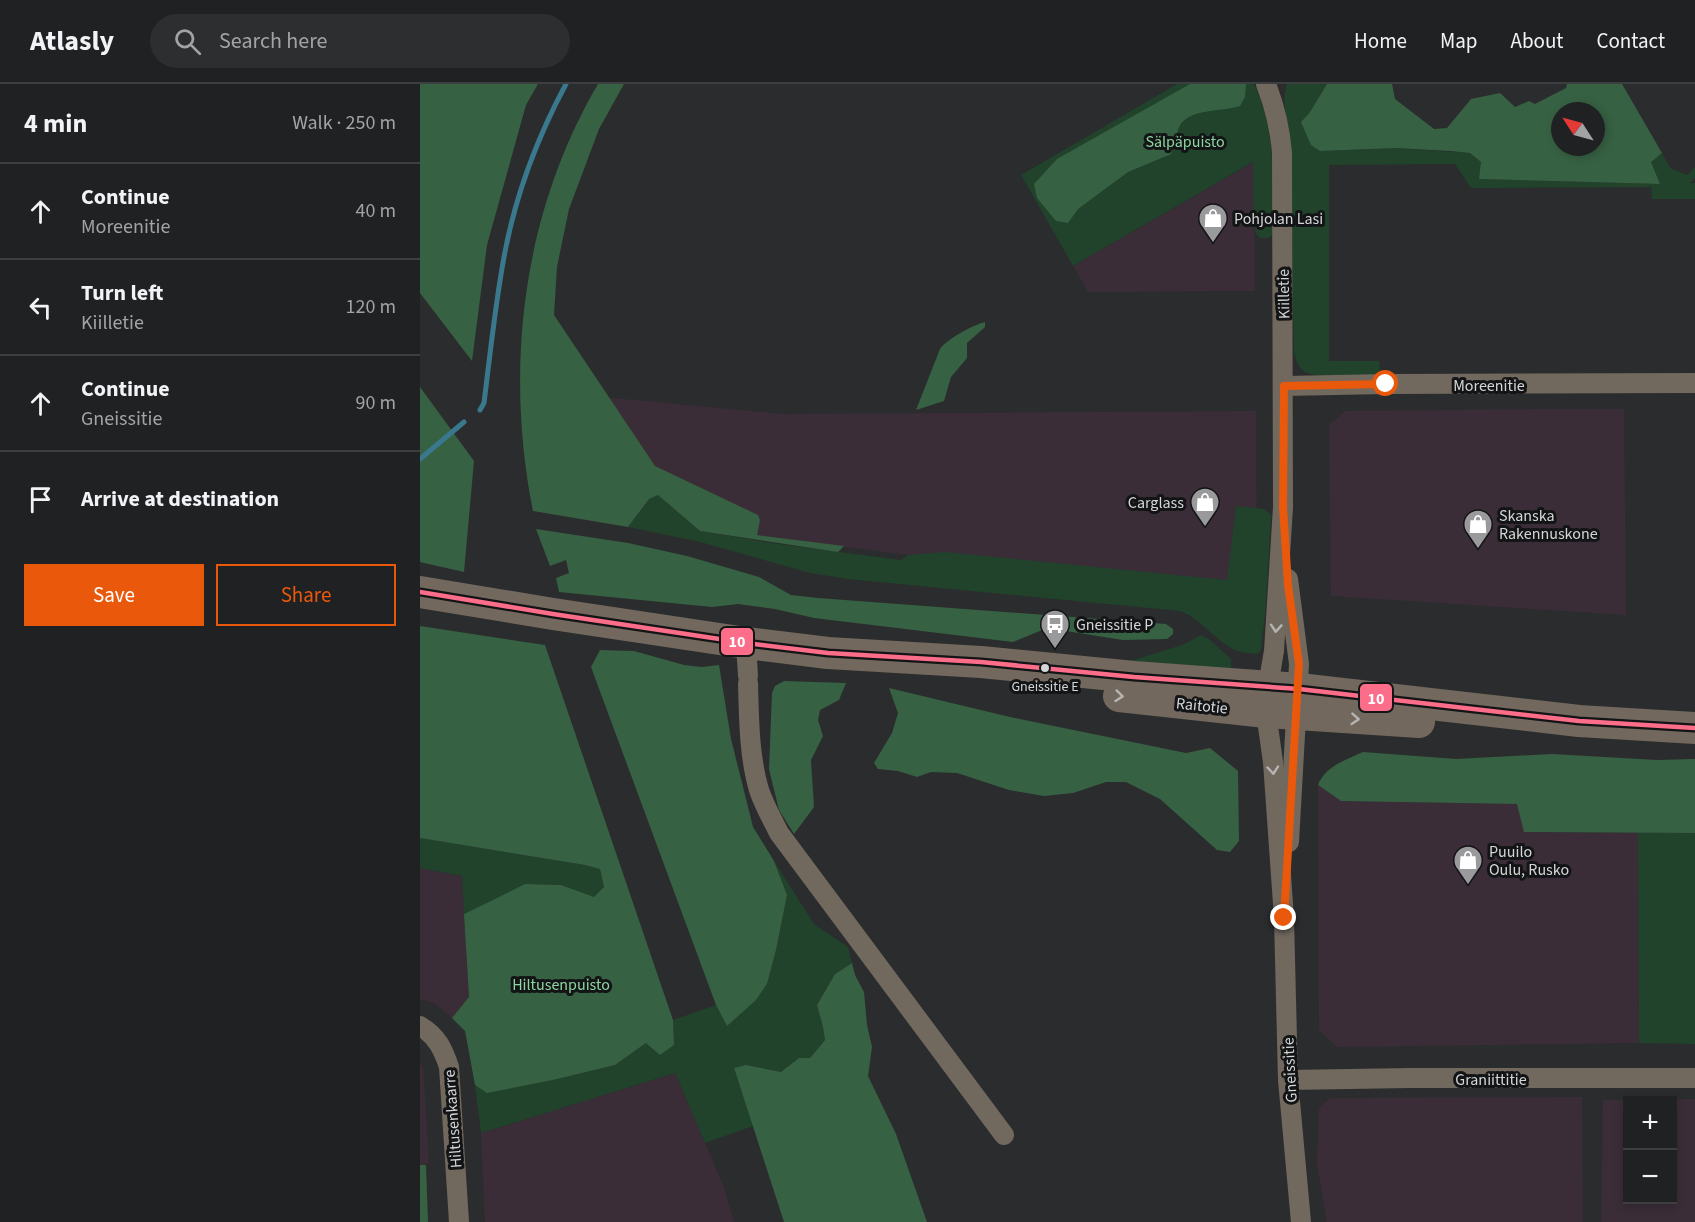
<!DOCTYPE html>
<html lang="en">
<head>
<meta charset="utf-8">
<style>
	:root { --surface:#202122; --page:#2d2e2f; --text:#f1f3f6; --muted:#a2a3a5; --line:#3d3e40; --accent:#ea580c }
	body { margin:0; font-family:"Source Sans 3",sans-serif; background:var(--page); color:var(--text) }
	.controls { position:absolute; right:18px; bottom:18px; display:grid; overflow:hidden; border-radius:0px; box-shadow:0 3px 9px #0003 }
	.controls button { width:54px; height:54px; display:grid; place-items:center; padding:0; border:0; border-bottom:2px solid var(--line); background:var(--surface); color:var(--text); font:30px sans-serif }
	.compass { position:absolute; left:1131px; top:18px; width:54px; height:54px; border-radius:50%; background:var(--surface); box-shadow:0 3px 9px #0003; rotate:306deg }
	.stop { position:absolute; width:18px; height:18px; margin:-14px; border:4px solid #ea580c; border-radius:50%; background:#fff }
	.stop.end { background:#ea580c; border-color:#fff; box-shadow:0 2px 6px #0008 }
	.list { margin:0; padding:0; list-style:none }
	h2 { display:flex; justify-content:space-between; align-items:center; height:78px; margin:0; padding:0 24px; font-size:26px }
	h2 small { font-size:20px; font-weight:400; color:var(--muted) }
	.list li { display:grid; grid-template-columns:39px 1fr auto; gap:18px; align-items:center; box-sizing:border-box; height:96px; padding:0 24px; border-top:2px solid var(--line) }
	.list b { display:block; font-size:22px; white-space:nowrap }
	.list p { margin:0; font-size:20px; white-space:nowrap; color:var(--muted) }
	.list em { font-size:20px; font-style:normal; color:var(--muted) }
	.actions { display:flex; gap:12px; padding:18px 24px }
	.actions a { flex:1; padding:14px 0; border:2px solid var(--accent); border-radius:0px; text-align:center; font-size:21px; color:var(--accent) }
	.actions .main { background:var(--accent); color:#fff }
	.icon { flex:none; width:33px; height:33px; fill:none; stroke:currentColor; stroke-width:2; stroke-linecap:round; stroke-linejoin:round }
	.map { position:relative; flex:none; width:1275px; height:1138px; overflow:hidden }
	header { display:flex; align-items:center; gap:36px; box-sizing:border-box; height:84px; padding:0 30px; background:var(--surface); border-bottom:2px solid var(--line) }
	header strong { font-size:28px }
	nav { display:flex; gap:33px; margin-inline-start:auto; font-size:21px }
	.search { width:420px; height:54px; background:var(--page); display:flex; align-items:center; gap:15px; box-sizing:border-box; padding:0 21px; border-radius:33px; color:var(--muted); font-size:22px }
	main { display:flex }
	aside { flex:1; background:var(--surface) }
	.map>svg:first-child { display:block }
</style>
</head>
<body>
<header>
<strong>Atlasly</strong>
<div class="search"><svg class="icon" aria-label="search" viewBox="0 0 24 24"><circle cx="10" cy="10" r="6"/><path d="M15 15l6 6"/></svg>Search here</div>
<nav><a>Home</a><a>Map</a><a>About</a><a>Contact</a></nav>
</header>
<main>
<aside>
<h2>4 min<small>Walk · 250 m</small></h2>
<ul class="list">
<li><svg class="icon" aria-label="ahead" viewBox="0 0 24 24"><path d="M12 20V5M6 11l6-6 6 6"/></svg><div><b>Continue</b><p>Moreenitie</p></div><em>40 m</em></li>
<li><svg class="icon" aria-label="left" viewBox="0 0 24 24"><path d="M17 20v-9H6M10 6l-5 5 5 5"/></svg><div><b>Turn left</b><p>Kiilletie</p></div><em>120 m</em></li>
<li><svg class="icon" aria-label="ahead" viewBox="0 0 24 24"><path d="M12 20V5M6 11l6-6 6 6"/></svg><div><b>Continue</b><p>Gneissitie</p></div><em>90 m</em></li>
<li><svg class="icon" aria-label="arrive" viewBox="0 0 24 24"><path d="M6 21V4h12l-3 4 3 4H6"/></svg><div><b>Arrive at destination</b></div></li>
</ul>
<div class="actions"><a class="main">Save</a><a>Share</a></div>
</aside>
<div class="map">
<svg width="1275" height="1138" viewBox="0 0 1275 1138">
	<rect width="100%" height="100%" fill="#2b2c2d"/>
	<!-- commercial -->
	<g fill="#3a2d38" fill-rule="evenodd">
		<polygon points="834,78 835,207 668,208 653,182"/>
		<polygon points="126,311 193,314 362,330 836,327 837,505 488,471 141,425"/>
		<polygon points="1120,325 1204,325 1206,531 911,512 909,341 925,327"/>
		<polygon points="898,701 921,717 1098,720 1105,748 1218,749 1219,959 917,963 899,946"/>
		<polygon points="0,784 42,792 49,914 32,934 14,919 0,915"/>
		<polygon points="0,980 3,982 9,1080 0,1081"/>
		<polygon points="255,989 303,1101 314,1138 65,1138 61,1049"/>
		<polygon points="1162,1013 1163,1138 907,1138 897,1081 899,1024 910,1014"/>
		<path d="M1275,1015V1138H1181L1183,1016ZM1208,1016H1252V1116H1208Z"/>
	</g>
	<!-- green -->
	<g fill="#21422b">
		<path d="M757,0H834C856,46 853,97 854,147C851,154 848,155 840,154L837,151L834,142L833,78L653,182L601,91Z"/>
		<path d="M867,0H907L890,28L881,38L900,67L976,64L1050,69L1061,78L1060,95L1239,100L1231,77L1242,69L1250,84L1267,91L1275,83V94L1270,99H1275V115H1232L1231,103L1051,104L1035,80L909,81V277H959L960,285L957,291C941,291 893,296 882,286C878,282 876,275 874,269L869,45C865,29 862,16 867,0Z"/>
		<path d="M238,411L280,447L351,459L481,476L488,471L525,468L807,496L816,422L844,425L851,431L846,522L841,567L836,570C829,569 820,569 813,565C793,555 782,535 760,527L428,495L390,489L280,458L208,443L229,415Z"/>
		<polygon points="781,551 789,555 811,575 811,585 707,578 762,561"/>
		<polygon points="1218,749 1275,749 1275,960 1219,959"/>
		<polygon points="0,754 165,781 180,785 184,803 174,814 141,801 105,800 44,830 42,792 0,784"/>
		<polygon points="354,777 394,840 428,863 432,879 415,890 397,921 403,943 405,956 390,974 379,974 361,988 326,981 314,984 333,1042 285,1059 255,989 61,1049 55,1001 67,1008 133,996 195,981 226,959 254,961 253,936 296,921 307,942 347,900 356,866 367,811"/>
	</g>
	<!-- forest -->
	<g fill="#376143" fill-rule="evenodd">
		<polygon points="0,0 118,0 106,21 67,161 52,277 0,209"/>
		<path d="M178,0H204L179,45L149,125L137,183L134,231L235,382L338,431L340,436L337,451L424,462L418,468L280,447L238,411L229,415L208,443L113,427C84,282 103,128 178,0Z"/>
		<path d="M770,0H826L825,13L820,22C802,28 768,24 759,43C756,51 754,61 751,70L708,88L658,125L648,139L636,137L617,114L614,100L637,75Z"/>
		<path d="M907,0H972L975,15L1014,45L1027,44L1051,15L1080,9L1095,23L1109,17L1115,20L1146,4L1147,0H1202L1242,69L1231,78L1240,100L1059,95L1061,78L1050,69L1030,67L976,64L900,67L891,61L881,38L890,28ZM1140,27H1176V63H1140Z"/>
		<path d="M565,238V243L547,259V274L531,293L524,317L496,326L520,265C527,255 553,241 565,238Z"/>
		<polygon points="0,303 54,377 44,488 0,478"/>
		<polygon points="116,445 208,459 267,472 339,493 371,511 398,514 746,540 753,545 753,550 747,555 703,556 627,544 593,558 394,534 355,525 318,520 292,523 139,508 136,494 149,489 146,476 130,482"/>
		<polygon points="0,542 125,561 253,936 254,961 240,971 226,959 195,981 133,996 67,1009 55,1001 45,947 32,934 49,913 44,830 105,800 141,801 174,813 184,803 180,785 165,781 0,754"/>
		<polygon points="180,566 214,567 264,581 282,583 299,581 311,655 333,743 354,777 367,811 356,866 347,900 336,916 307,942 296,921 171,583"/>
		<polygon points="364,597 426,599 419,616 400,626 398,636 403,652 391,676 394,723 374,750 359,726 349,685 352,609 355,602"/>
		<polygon points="469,604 590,633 766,669 790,664 818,687 819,757 810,768 797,766 740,715 706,698 686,698 653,709 624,712 589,706 537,689 511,688 497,693 478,687 458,685 454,679 472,649 478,629"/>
		<path d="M943,668L1036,675L1132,670L1237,676L1275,675V749L1104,748L1097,720L921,717L898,701C905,682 926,676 943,668Z"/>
		<polygon points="432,879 435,891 444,908 447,941 452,963 448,992 476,1050 507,1138 364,1138 314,984 326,981 361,988 379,974 390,974 405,956 403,943 397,921 415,890"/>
		<polygon points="0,1081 6,1081 8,1138 0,1138"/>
	</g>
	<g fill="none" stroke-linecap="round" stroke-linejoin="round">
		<!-- stream -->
		<g stroke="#3a788d" stroke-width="5">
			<path d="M60,326L64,319C70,271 75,222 84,173C95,113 117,54 146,0"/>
			<polyline points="0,375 44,338"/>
		</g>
		<!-- minor -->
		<g stroke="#71685e" stroke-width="20">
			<path d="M846,0C855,23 860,44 862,69L863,423L854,567L848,602L846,628L853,678L864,834L868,996L881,1138"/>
			<polyline points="864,302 966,300 1275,299"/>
			<polyline points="868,495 879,580 869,758"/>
			<polyline points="326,559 328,592"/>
			<path d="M328,599C329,634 329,672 339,706C344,721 352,735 359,749L584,1051"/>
			<path d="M0,942C17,952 23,965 29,983L39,1138"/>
			<polyline points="868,996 990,994 1275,994"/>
		</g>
		<!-- primary -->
		<g stroke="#72685e" stroke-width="32">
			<polyline points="0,508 133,530 326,559 408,569 561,578 714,593 879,605 1159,637 1275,644"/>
			<polyline points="699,612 846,628 999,638"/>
		</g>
		<!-- bus-1 casing -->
		<g stroke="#131415" stroke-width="9">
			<polyline id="bus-1" points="0,508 133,530 326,559 408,569 561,578 714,593 879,605 1159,637 1275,644"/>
		</g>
		<!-- bus-1 -->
		<use href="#bus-1" stroke="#fb6d88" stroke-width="4.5"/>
	</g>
	<!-- one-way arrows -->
	<defs><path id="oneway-chevron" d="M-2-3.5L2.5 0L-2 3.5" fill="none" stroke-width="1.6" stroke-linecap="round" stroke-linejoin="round" transform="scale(1.5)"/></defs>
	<g stroke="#b7b5b3">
		<use href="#oneway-chevron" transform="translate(856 544) rotate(94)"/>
		<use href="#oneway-chevron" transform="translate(699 612) rotate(6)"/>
		<use href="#oneway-chevron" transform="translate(935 635) rotate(4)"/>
		<use href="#oneway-chevron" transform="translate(853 686) rotate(85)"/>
	</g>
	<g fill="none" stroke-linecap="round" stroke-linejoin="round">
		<!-- route -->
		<polyline stroke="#ea580c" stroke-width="8" points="864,834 879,580 868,501 863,423 864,302 966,300"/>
	</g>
	<!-- icons -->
	<defs>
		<g id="shop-pin" transform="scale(1.5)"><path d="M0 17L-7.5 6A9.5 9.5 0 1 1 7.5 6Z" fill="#9a9a9c" stroke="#131415"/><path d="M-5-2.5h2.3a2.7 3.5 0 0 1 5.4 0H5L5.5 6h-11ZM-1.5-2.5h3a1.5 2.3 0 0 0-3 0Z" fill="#fff"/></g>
		<g id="bus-pin" transform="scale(1.5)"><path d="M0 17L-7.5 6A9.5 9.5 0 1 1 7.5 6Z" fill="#9a9a9c" stroke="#131415"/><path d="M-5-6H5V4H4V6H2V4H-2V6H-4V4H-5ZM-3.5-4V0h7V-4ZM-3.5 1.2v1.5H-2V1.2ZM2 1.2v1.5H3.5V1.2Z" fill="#fff"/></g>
	</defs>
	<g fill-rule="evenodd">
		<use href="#shop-pin" x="793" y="134"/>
		<use href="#shop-pin" x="785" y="418"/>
		<use href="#shop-pin" x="1058" y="440"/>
		<use href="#bus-pin" x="635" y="540"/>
		<use href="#shop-pin" x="1048" y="776"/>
	</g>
	<!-- markers -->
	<circle fill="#d5d6d8" stroke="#131415" stroke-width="2" cx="625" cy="584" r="5"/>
	<g text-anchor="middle" stroke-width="6" stroke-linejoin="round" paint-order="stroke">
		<!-- bus labels -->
		<g font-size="14" fill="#d5d6d8" stroke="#131415">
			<text x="625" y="607">Gneissitie E</text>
		</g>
		<!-- park labels -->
		<g font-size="16" fill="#8cd6a0" stroke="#131415">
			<text x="765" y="63">Sälpäpuisto</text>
			<text x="141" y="906">Hiltusenpuisto</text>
		</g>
		<!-- poi labels -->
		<g font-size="16" fill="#d5d6d8" stroke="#131415" text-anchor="start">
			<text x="814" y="140">Pohjolan Lasi</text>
			<text x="764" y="424" text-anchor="end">Carglass</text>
			<text x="1079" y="437">Skanska<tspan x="1079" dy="18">Rakennuskone</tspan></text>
			<text x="656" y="546">Gneissitie P</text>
			<text x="1069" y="773">Puuilo<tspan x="1069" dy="18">Oulu, Rusko</tspan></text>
		</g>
		<!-- street labels -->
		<g font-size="16" fill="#d5d6d8" stroke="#131415">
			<text transform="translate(863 210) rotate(-91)" y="6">Kiilletie</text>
			<text x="1069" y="307">Moreenitie</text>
			<text transform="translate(782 621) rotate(6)" y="6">Raitotie</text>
			<text transform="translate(869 986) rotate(-93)" y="6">Gneissitie</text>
			<text x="1071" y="1001">Graniittitie</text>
			<text transform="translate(32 1035) rotate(-94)" y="6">Hiltusenkaarre</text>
		</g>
	</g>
	<g stroke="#131415" stroke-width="2">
		<rect x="300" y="543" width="34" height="29" rx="6" fill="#fb6d88"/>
		<rect x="939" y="599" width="34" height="29" rx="6" fill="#fb6d88"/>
	</g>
	<g font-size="16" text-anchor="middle" font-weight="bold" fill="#fff">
		<text x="317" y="563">10</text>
		<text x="956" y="620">10</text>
	</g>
</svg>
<div class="controls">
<button>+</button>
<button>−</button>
</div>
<svg class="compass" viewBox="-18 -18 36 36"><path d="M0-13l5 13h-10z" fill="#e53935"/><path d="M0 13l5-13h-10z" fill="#a2a3a5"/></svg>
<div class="stop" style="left:966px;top:300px"></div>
<div class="stop end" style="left:864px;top:834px"></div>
</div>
</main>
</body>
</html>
